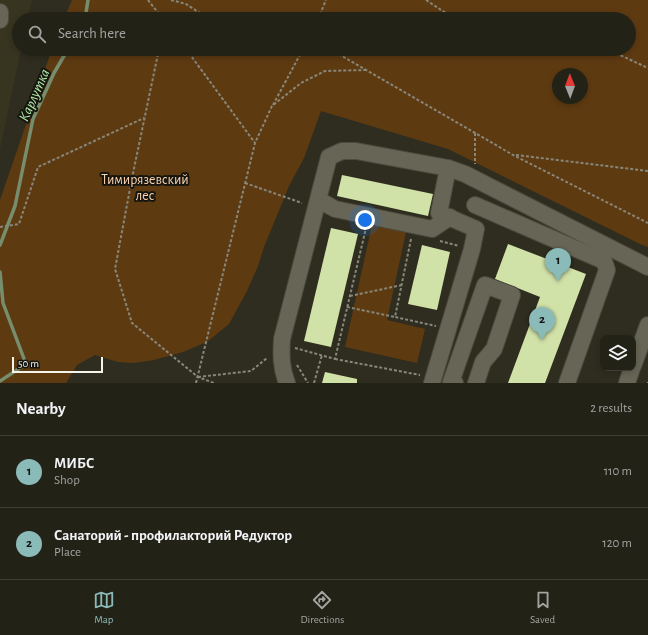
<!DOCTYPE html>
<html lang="en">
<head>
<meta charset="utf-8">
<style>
	:root { --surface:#232217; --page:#2f2f24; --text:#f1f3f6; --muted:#a3a4a1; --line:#403f36; --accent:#8bbbb9 }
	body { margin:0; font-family:"Alegreya Sans",sans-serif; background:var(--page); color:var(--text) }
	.controls { position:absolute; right:12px; bottom:12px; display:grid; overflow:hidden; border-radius:8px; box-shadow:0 2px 6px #0003 }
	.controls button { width:36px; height:36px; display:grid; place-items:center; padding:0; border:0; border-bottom:1px solid var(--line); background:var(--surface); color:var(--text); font:20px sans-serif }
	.compass { position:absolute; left:552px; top:68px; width:36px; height:36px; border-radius:50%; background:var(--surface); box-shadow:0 2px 6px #0003; rotate:359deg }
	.scale { position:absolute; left:12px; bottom:10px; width:91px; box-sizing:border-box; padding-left:4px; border:2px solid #f5f4eb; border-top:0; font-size:11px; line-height:14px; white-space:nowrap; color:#f5f4eb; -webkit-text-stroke:3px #16150f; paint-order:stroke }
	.you { position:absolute; left:365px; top:220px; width:14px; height:14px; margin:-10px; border:3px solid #fff; border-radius:50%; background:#1a73e8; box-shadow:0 0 0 6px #1a73e833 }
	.badge { display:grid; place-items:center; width:26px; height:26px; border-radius:50%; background:var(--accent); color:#111; font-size:13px; font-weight:700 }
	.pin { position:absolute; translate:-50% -33px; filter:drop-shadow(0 1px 2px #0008) }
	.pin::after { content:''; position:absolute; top:21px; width:14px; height:12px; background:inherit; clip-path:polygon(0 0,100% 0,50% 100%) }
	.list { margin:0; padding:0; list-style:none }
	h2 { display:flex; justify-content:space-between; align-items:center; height:52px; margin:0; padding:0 16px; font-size:17px }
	h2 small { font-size:13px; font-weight:400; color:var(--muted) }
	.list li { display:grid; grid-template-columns:26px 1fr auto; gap:12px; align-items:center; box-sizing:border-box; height:72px; padding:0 16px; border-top:1px solid var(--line) }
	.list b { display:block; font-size:15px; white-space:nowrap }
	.list p { margin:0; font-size:13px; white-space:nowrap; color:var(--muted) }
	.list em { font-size:13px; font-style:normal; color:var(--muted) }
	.icon { flex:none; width:22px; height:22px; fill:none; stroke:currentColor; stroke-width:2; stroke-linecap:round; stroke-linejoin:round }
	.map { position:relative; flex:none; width:648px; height:383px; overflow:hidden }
	.search { position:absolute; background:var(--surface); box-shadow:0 2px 6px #0003; left:12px; right:12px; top:12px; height:44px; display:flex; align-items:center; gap:10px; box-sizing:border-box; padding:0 14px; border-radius:22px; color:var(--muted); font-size:15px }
	.sheet { height:196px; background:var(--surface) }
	nav { display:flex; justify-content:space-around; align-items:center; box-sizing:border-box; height:56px; border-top:1px solid var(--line); background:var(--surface); font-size:11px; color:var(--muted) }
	nav a { display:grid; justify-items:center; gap:2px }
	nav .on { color:var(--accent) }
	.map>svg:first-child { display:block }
</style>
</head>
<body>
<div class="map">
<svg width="648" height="383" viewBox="0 0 648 383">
	<rect width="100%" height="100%" fill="#2f2d1f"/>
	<!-- built -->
	<polygon fill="#373520" points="0,0 33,0 31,4 28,19 19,19 19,49 21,49 0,149"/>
	<!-- green -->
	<g fill="#5e3a11" fill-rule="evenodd">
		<path d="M72,0H648V247L640,244L448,149L321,111L304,158L289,186L264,247L258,266L247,291L229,324L207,342L183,352L154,360L134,363L118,362L95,355L77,365L66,383H0V200L52,49H629V19H64ZM558,74H582V98H558Z"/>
		<polygon points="372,225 406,232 387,320 425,329 417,363 345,347"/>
	</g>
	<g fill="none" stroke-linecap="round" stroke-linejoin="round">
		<!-- stream -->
		<g stroke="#768e6e" stroke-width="3.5">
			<polyline points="85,19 88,0"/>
			<polyline points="0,245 15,206 33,119 54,73 68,49"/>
			<polyline points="0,272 3,303 26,364 0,381"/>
		</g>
	</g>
	<!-- building -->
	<g fill="#d1e2a8">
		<polygon points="342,175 433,194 428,216 337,196"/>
		<polygon points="331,228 358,234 331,347 304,341"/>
		<polygon points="508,244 586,274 545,383 508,383 540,297 495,279"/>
		<polygon points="422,245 450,252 437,310 408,304"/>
		<polygon points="325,372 357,379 357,383 322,383"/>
	</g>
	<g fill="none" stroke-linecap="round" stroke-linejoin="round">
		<!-- minor casing -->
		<g stroke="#4c4b3e" stroke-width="18">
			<g id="minor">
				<polyline points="0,12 0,20"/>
				<polyline points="319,200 335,209 432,229 450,217"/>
				<polyline points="475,205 604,261 607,270 567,383"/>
				<polyline points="633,366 648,325"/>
				<path d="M287,383C281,368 281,355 282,339L329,157L342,151H356L448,168L465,174L648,267"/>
				<polyline points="432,383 472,249 476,229 439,213 448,168"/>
				<polyline points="455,383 451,382 485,285 512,295 494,349 483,362 476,383"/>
				<polyline points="627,383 632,368"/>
			</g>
		</g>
		<!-- path -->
		<g stroke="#88877b" stroke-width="2" stroke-dasharray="3 2" stroke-linecap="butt">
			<polyline points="148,0 163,19"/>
			<polyline points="171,0 186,4 209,19"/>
			<polyline points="426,0 455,19"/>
			<polyline points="318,19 326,0"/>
			<polyline points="159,49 132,178 115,269 132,323 198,377 214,383"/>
			<polyline points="186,49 255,143"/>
			<polyline points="330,49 513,155 648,223"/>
			<polyline points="607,49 648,68"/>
			<polyline points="273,105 303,49"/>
			<polyline points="475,133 475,164"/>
			<polyline points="516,155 648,171"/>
			<polyline points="245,183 302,203"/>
			<polyline points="0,227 19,224 38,167 144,118"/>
			<polyline points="411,239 395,317 436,326"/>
			<polyline points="440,241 459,246"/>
			<polyline points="350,296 402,285"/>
			<polyline points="347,307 395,317"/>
			<polyline points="295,348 335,359 366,228"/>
			<polyline points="335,359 420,375"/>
			<polyline points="297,365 308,383"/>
			<polyline points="198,377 251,371 267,358"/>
			<polyline points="196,383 255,143 272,106 301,83 325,71 367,70"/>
			<polyline points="314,383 322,355"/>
			<polyline points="648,383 648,382"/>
		</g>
		<!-- minor -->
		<use href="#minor" stroke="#676555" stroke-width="16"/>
	</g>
	<g text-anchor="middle" stroke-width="4" stroke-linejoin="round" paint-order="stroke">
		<!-- park labels -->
		<g font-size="14" fill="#fad3af" stroke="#16150f">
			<text x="145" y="184">Тимирязевский<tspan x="145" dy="16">лес</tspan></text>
		</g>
		<!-- water labels -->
		<g font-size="15" font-style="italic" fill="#b3eba7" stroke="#16150f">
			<text transform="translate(34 95) rotate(-66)" y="5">Карлутка</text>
		</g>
	</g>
</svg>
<div class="controls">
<button><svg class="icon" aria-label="layers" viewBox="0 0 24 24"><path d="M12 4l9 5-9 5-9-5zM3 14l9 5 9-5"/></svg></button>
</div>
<svg class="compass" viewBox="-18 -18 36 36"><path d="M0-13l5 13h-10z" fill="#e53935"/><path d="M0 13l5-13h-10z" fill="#a3a4a1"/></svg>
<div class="scale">50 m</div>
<div class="you"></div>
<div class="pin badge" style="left:558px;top:281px">1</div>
<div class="pin badge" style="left:542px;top:340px">2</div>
<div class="search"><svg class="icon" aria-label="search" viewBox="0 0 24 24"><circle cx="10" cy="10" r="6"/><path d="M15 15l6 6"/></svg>Search here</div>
</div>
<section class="sheet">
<h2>Nearby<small>2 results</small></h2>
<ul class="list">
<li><span class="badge">1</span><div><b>МИБС</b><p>Shop</p></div><em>110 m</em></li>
<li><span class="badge">2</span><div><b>Санаторий - профилакторий Редуктор</b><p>Place</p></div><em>120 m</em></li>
</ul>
</section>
<nav>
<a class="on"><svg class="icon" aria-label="map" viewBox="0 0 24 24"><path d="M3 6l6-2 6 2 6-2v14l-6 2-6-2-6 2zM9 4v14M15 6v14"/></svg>Map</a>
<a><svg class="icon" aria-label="directions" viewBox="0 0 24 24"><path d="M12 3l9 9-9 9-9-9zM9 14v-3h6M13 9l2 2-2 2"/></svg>Directions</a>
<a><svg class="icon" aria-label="saved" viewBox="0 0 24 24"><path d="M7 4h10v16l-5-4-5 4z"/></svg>Saved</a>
</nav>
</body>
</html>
